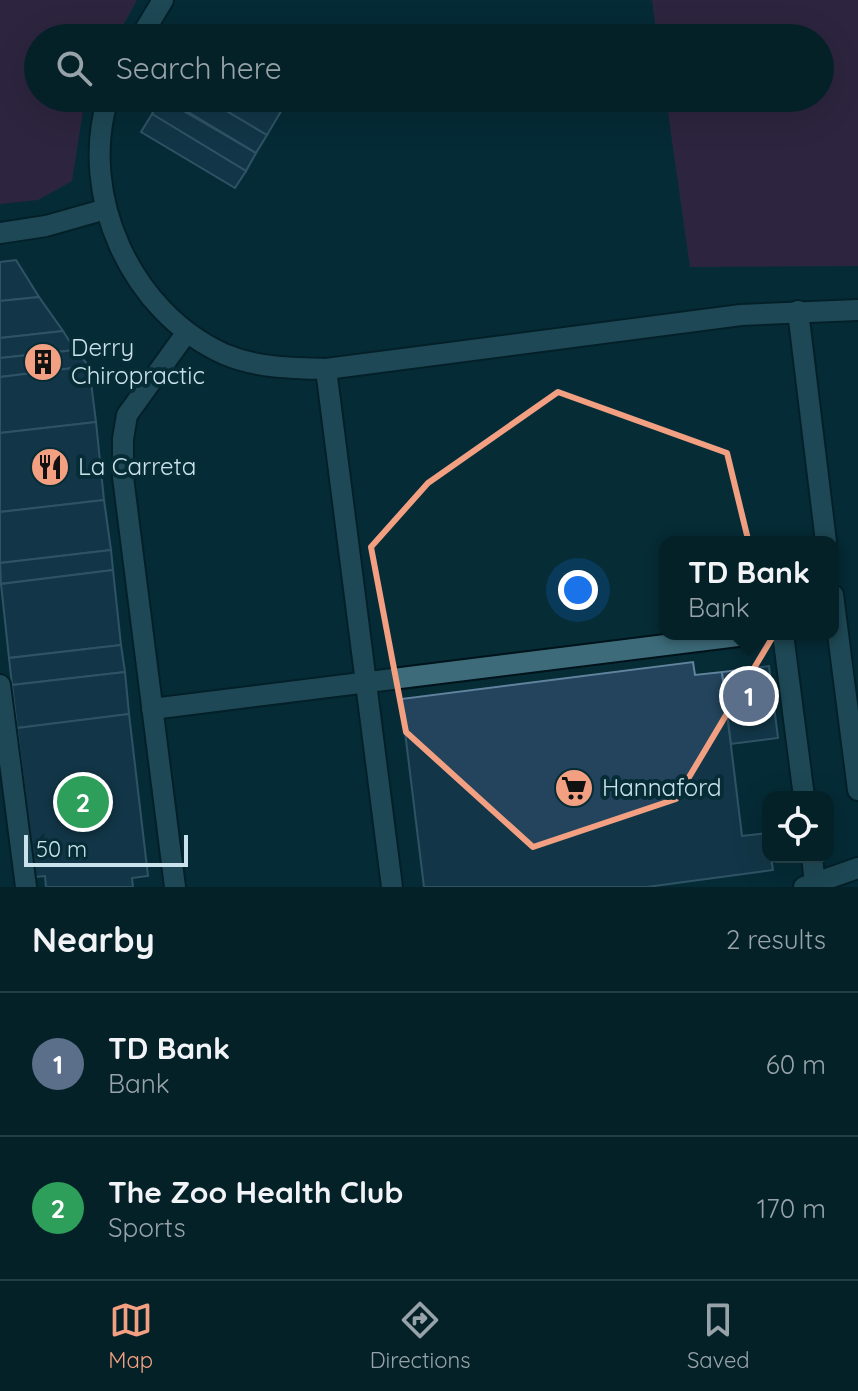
<!DOCTYPE html>
<html lang="en">
<head>
<meta charset="utf-8">
<style>
	:root { --surface:#042128; --page:#0d2930; --text:#f1f3f6; --muted:#97a3a8; --line:#253e45; --accent:#f2a081 }
	body { margin:0; font-family:Quicksand,sans-serif; background:var(--page); color:var(--text) }
	.controls { position:absolute; right:24px; bottom:24px; display:grid; overflow:hidden; border-radius:16px; box-shadow:0 8px 32px #0002 }
	.controls button { width:72px; height:72px; display:grid; place-items:center; padding:0; border:0; border-bottom:2px solid var(--line); background:var(--surface); color:var(--text); font:40px sans-serif }
	.scale { position:absolute; left:24px; bottom:20px; width:164px; box-sizing:border-box; padding-left:8px; border:4px solid #cae2eb; border-top:0; font-size:22px; line-height:28px; white-space:nowrap; color:#cae2eb; -webkit-text-stroke:6px #062c36; paint-order:stroke }
	.you { position:absolute; left:578px; top:590px; width:28px; height:28px; margin:-20px; border:6px solid #fff; border-radius:50%; background:#1a73e8; box-shadow:0 0 0 12px #1a73e833 }
	.badge { display:grid; place-items:center; width:52px; height:52px; border-radius:50%; background:var(--accent); color:#fff; font-size:26px; font-weight:700 }
	.pin { position:absolute; translate:-50% -50%; border:4px solid #fff; box-shadow:0 2px 8px #0006 }
	.popup { position:absolute; left:659px; top:536px; width:180px; height:104px; box-sizing:border-box; display:grid; place-content:center; border-radius:16px; background:var(--surface); filter:drop-shadow(0 2px 6px #0005); font-size:26px; white-space:nowrap; color:var(--muted) }
	.popup b { font-size:30px; color:var(--text) }
	.popup::after { content:''; position:absolute; left:50%; top:100%; margin-left:-16px; border:16px solid transparent; border-top-color:var(--surface) }
	.list { margin:0; padding:0; list-style:none }
	h2 { display:flex; justify-content:space-between; align-items:center; height:104px; margin:0; padding:0 32px; font-size:34px }
	h2 small { font-size:26px; font-weight:400; color:var(--muted) }
	.list li { display:grid; grid-template-columns:52px 1fr auto; gap:24px; align-items:center; box-sizing:border-box; height:144px; padding:0 32px; border-top:2px solid var(--line) }
	.list b { display:block; font-size:30px; white-space:nowrap }
	.list p { margin:0; font-size:26px; white-space:nowrap; color:var(--muted) }
	.list em { font-size:26px; font-style:normal; color:var(--muted) }
	.icon { flex:none; width:44px; height:44px; fill:none; stroke:currentColor; stroke-width:2; stroke-linecap:round; stroke-linejoin:round }
	.map { position:relative; flex:none; width:858px; height:887px; overflow:hidden }
	.search { position:absolute; background:var(--surface); box-shadow:0 8px 32px #0002; left:24px; right:24px; top:24px; height:88px; display:flex; align-items:center; gap:20px; box-sizing:border-box; padding:0 28px; border-radius:44px; color:var(--muted); font-size:30px }
	.sheet { height:392px; background:var(--surface) }
	nav { display:flex; justify-content:space-around; align-items:center; box-sizing:border-box; height:112px; border-top:2px solid var(--line); background:var(--surface); font-size:22px; color:var(--muted) }
	nav a { display:grid; justify-items:center; gap:4px }
	nav .on { color:var(--accent) }
	.map>svg:first-child { display:block }
</style>
</head>
<body>
<div class="map">
<svg width="858" height="887" viewBox="0 0 858 887">
	<rect width="100%" height="100%" fill="#062c36"/>
	<!-- green -->
	<g fill="#5e1e4b">
		<polygon points="0,0 137,0 116,38 38,38 38,98 85,98 72,181 38,200 0,204"/>
		<polygon points="652,0 858,0 858,266 690,267 666,98 820,98 820,38 657,38"/>
	</g>
	<!-- building -->
	<g fill="#23445c" stroke="#61839e" stroke-width="2">
		<polygon points="205,25 227,38 197,38"/>
		<polygon points="161,98 256,153 246,171 152,114"/>
		<polygon points="165,98 205,98 267,135 256,153"/>
		<polygon points="205,98 289,98 267,135"/>
		<polygon points="152,114 246,171 235,188 141,132"/>
		<polygon points="16,260 39,297 0,301 0,262"/>
		<polygon points="39,297 63,331 0,338 0,301"/>
		<polygon points="63,331 75,350 0,358 0,338"/>
		<polygon points="75,350 89,366 0,377 0,358"/>
		<polygon points="89,366 96,422 0,433 0,377"/>
		<polygon points="96,422 104,500 0,512 0,433"/>
		<polygon points="104,500 111,550 0,563 0,512"/>
		<polygon points="111,550 113,570 1,584 0,563"/>
		<polygon points="113,570 121,645 9,658 1,584"/>
		<polygon points="121,645 125,672 12,685 9,658"/>
		<polygon points="693,662 695,675 722,672 742,836 768,833 768,857 771,857 773,870 647,887 424,887 401,699"/>
		<polygon points="769,666 778,738 731,744 722,672"/>
		<polygon points="125,672 129,714 17,728 12,685"/>
		<polygon points="129,714 148,876 132,878 133,887 46,887 45,876 35,877 17,728"/>
	</g>
	<g fill="none" stroke-linecap="round" stroke-linejoin="round">
		<!-- minor casing -->
		<g stroke="#00131a" stroke-width="24">
			<g id="minor">
				<polyline points="140,38 163,0"/>
				<path d="M108,98C78,195 131,312 224,354C257,368 291,368 326,369L741,315L858,310"/>
				<polyline points="0,233 46,226 106,209"/>
				<polyline points="798,311 826,542"/>
				<polyline points="326,369 392,887"/>
				<polyline points="833,595 858,790"/>
				<polyline points="783,634 804,797"/>
				<polyline points="0,685 26,887"/>
				<polyline points="152,709 754,634"/>
				<polyline points="812,857 815,884"/>
				<polyline points="175,887 123,477 123,439 127,415 187,332"/>
				<polyline points="804,887 858,868"/>
			</g>
		</g>
		<!-- minor -->
		<use href="#minor" stroke="#3d6b7a" stroke-width="20"/>
	</g>
	<!-- marked area -->
	<path d="M0 0H858V887H0ZM558,392L727,453L772,638L676,799L533,847L406,732L371,547L428,483Z" fill="#062c36" fill-opacity=".55" fill-rule="evenodd"/>
	<path fill="none" stroke="#f2a081" stroke-width="6" stroke-linejoin="round" d="M558,392L727,453L772,638L676,799L533,847L406,732L371,547L428,483Z"/>
	<!-- icons -->
	<defs>
		<g id="building-disc" transform="scale(2)"><circle r="9.5" fill="#f2a081" stroke="#062c36"/><path d="M-4-6H4V6H1V3H-1V6H-4ZM-2.5-4.3h1.7v1.8h-1.7ZM.8-4.3h1.7v1.8H.8ZM-2.5-1h1.7V.8h-1.7ZM.8-1h1.7V.8H.8Z" fill="#111"/></g>
		<g id="restaurant-disc" transform="scale(2)"><circle r="9.5" fill="#f2a081" stroke="#062c36"/><path d="M-5-6h1v4h1v-4h1v4h1v-4h1v5L-1.5 .5V6h-2V.5L-5-1ZM5-6V6H3V1.5H1.5Q1.5-4 5-6Z" fill="#111"/></g>
		<g id="supermarket-disc" transform="scale(2)"><circle r="9.5" fill="#f2a081" stroke="#062c36"/><path d="M-6-5.5h2.5l.6 2H6L4.5 2H-2.5L-4.4-4H-6ZM-1.5 3.2a1.3 1.3 0 1 0 .1 0ZM3 3.2a1.3 1.3 0 1 0 .1 0Z" fill="#111"/></g>
	</defs>
	<g fill-rule="evenodd">
		<use href="#building-disc" x="43" y="362"/>
		<use href="#restaurant-disc" x="50" y="467"/>
		<use href="#supermarket-disc" x="574" y="788"/>
	</g>
	<g text-anchor="middle" stroke-width="8" stroke-linejoin="round" paint-order="stroke">
		<!-- poi labels -->
		<g font-size="24" fill="#cae2eb" stroke="#062c36" text-anchor="start">
			<text x="71" y="356">Derry<tspan x="71" dy="28">Chiropractic</tspan></text>
			<text x="78" y="475">La Carreta</text>
			<text x="602" y="796">Hannaford</text>
		</g>
	</g>
</svg>
<div class="controls">
<button><svg class="icon" aria-label="locate" viewBox="0 0 24 24"><circle cx="12" cy="12" r="6"/><path d="M12 2v4M12 18v4M2 12h4M18 12h4"/></svg></button>
</div>
<div class="scale">50 m</div>
<div class="you"></div>
<div class="pin badge" style="left:749px;top:696px;background:#5c6f8a">1</div>
<div class="popup"><b>TD Bank</b>Bank</div>
<div class="pin badge" style="left:83px;top:802px;background:#2e9e5b">2</div>
<div class="search"><svg class="icon" aria-label="search" viewBox="0 0 24 24"><circle cx="10" cy="10" r="6"/><path d="M15 15l6 6"/></svg>Search here</div>
</div>
<section class="sheet">
<h2>Nearby<small>2 results</small></h2>
<ul class="list">
<li><span class="badge" style="background:#5c6f8a">1</span><div><b>TD Bank</b><p>Bank</p></div><em>60 m</em></li>
<li><span class="badge" style="background:#2e9e5b">2</span><div><b>The Zoo Health Club</b><p>Sports</p></div><em>170 m</em></li>
</ul>
</section>
<nav>
<a class="on"><svg class="icon" aria-label="map" viewBox="0 0 24 24"><path d="M3 6l6-2 6 2 6-2v14l-6 2-6-2-6 2zM9 4v14M15 6v14"/></svg>Map</a>
<a><svg class="icon" aria-label="directions" viewBox="0 0 24 24"><path d="M12 3l9 9-9 9-9-9zM9 14v-3h6M13 9l2 2-2 2"/></svg>Directions</a>
<a><svg class="icon" aria-label="saved" viewBox="0 0 24 24"><path d="M7 4h10v16l-5-4-5 4z"/></svg>Saved</a>
</nav>
</body>
</html>
